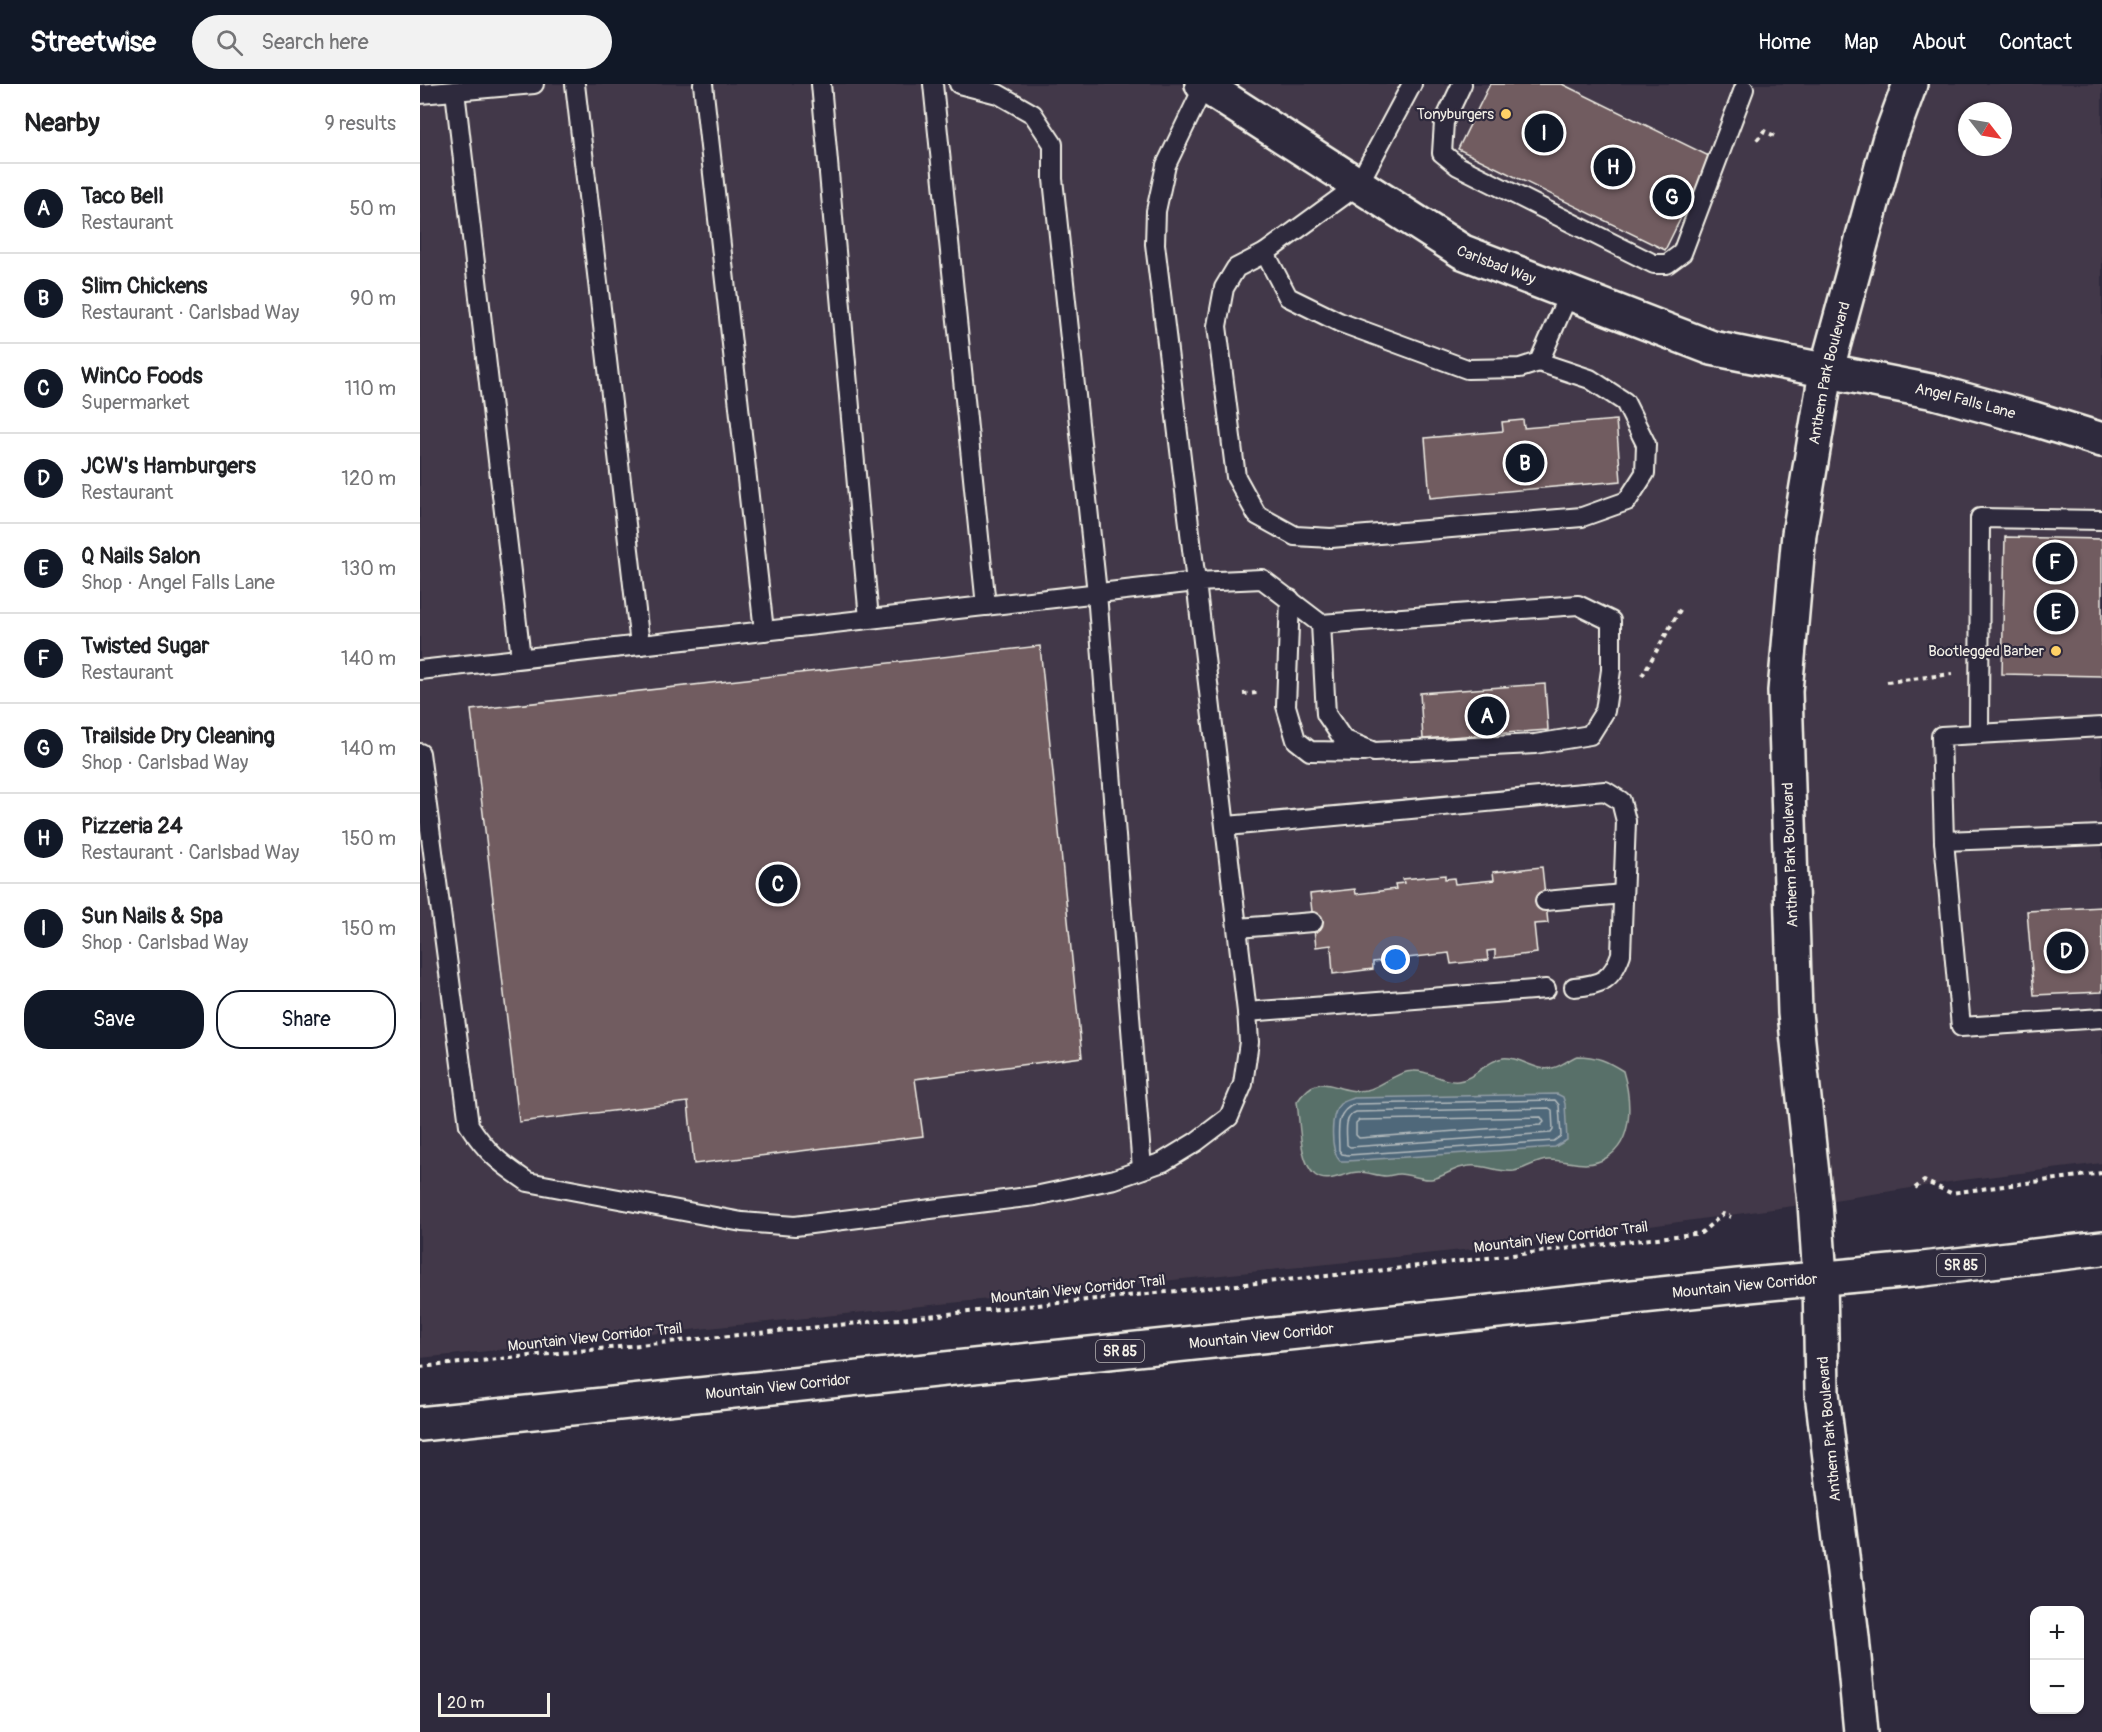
<!DOCTYPE html>
<html lang="en">
<head>
<meta charset="utf-8">
<style>
	:root { --surface:#fff; --page:#f2f2f2; --text:#202124; --muted:#757577; --line:#e0e0e0; --accent:#111827 }
	body { margin:0; font-family:Pangolin,sans-serif; background:var(--page); color:var(--text) }
	.controls { position:absolute; right:18px; bottom:18px; display:grid; overflow:hidden; border-radius:12px; box-shadow:0 2px 4px #0004 }
	.controls button { width:54px; height:54px; display:grid; place-items:center; padding:0; border:0; border-bottom:2px solid var(--line); background:var(--surface); color:var(--text); font:30px sans-serif }
	.compass { position:absolute; left:1538px; top:18px; width:54px; height:54px; border-radius:50%; background:var(--surface); box-shadow:0 2px 4px #0004; rotate:121deg }
	.scale { position:absolute; left:18px; bottom:15px; width:112px; box-sizing:border-box; padding-left:6px; border:3px solid #f4f1e8; border-top:0; font-size:16px; line-height:21px; white-space:nowrap; color:#f4f1e8; -webkit-text-stroke:4px #2f2a3d; paint-order:stroke }
	.you { position:absolute; left:976px; top:876px; width:21px; height:21px; margin:-15px; border:4px solid #fff; border-radius:50%; background:#1a73e8; box-shadow:0 0 0 9px #1a73e833 }
	.badge { display:grid; place-items:center; width:39px; height:39px; border-radius:50%; background:var(--accent); color:#fff; font-size:20px; font-weight:700 }
	.pin { position:absolute; translate:-50% -50%; border:3px solid #fff; box-shadow:0 2px 6px #0006 }
	.list { margin:0; padding:0; list-style:none }
	h2 { display:flex; justify-content:space-between; align-items:center; height:78px; margin:0; padding:0 24px; font-size:26px }
	h2 small { font-size:20px; font-weight:400; color:var(--muted) }
	.list li { display:grid; grid-template-columns:39px 1fr auto; gap:18px; align-items:center; box-sizing:border-box; height:90px; padding:0 24px; border-top:2px solid var(--line) }
	.list b { display:block; font-size:22px; white-space:nowrap }
	.list p { margin:0; font-size:20px; white-space:nowrap; color:var(--muted) }
	.list em { font-size:20px; font-style:normal; color:var(--muted) }
	.actions { display:flex; gap:12px; padding:18px 24px }
	.actions a { flex:1; padding:14px 0; border:2px solid var(--accent); border-radius:24px; text-align:center; font-size:21px; color:var(--accent) }
	.actions .main { background:var(--accent); color:#fff }
	.icon { flex:none; width:33px; height:33px; fill:none; stroke:currentColor; stroke-width:2; stroke-linecap:round; stroke-linejoin:round }
	.map { position:relative; flex:none; width:1682px; height:1648px; overflow:hidden }
	header { display:flex; align-items:center; gap:36px; box-sizing:border-box; height:84px; padding:0 30px; background:var(--accent); color:#fff }
	header strong { font-size:28px }
	nav { display:flex; gap:33px; margin-inline-start:auto; font-size:21px }
	.search { width:420px; height:54px; background:var(--page); display:flex; align-items:center; gap:15px; box-sizing:border-box; padding:0 21px; border-radius:33px; color:var(--muted); font-size:22px }
	main { display:flex }
	aside { flex:1; background:var(--surface) }
	.map>svg:first-child { display:block }
</style>
</head>
<body>
<header>
<strong>Streetwise</strong>
<div class="search"><svg class="icon" aria-label="search" viewBox="0 0 24 24"><circle cx="10" cy="10" r="6"/><path d="M15 15l6 6"/></svg>Search here</div>
<nav><a>Home</a><a>Map</a><a>About</a><a>Contact</a></nav>
</header>
<main>
<aside>
<h2>Nearby<small>9 results</small></h2>
<ul class="list">
<li><span class="badge">A</span><div><b>Taco Bell</b><p>Restaurant</p></div><em>50 m</em></li>
<li><span class="badge">B</span><div><b>Slim Chickens</b><p>Restaurant · Carlsbad Way</p></div><em>90 m</em></li>
<li><span class="badge">C</span><div><b>WinCo Foods</b><p>Supermarket</p></div><em>110 m</em></li>
<li><span class="badge">D</span><div><b>JCW's Hamburgers</b><p>Restaurant</p></div><em>120 m</em></li>
<li><span class="badge">E</span><div><b>Q Nails Salon</b><p>Shop · Angel Falls Lane</p></div><em>130 m</em></li>
<li><span class="badge">F</span><div><b>Twisted Sugar</b><p>Restaurant</p></div><em>140 m</em></li>
<li><span class="badge">G</span><div><b>Trailside Dry Cleaning</b><p>Shop · Carlsbad Way</p></div><em>140 m</em></li>
<li><span class="badge">H</span><div><b>Pizzeria 24</b><p>Restaurant · Carlsbad Way</p></div><em>150 m</em></li>
<li><span class="badge">I</span><div><b>Sun Nails &amp; Spa</b><p>Shop · Carlsbad Way</p></div><em>150 m</em></li>
</ul>
<div class="actions"><a class="main">Save</a><a>Share</a></div>
</aside>
<div class="map">
<svg width="1682" height="1648" viewBox="0 0 1682 1648">
	<rect width="100%" height="100%" fill="#2f2a3d"/>
	<filter id="ink" filterUnits="userSpaceOnUse"><feTurbulence type="fractalNoise" baseFrequency=".0167" numOctaves="2"/><feDisplacementMap in="SourceGraphic" scale="12" xChannelSelector="R" yChannelSelector="G"/><feConvolveMatrix kernelMatrix="1 2 1 2 8 2 1 2 1" color-interpolation-filters="sRGB"/></filter>
	<g filter="url(#ink)">
		<!-- built -->
		<path fill="#433948" fill-rule="evenodd" d="M0,0H1682V1079L1542,1096L1395,1119L1100,1160L0,1274ZM1547,27H1583V63H1547Z"/>
		<!-- green -->
		<path fill="#596f69" stroke="#a6b0a8" stroke-width="1.5" d="M1157,972C1177,972 1187,977 1203,987C1211,1014 1215,1057 1186,1074C1167,1086 1149,1076 1129,1076C1116,1076 1106,1085 1094,1087C1079,1089 1064,1080 1049,1082C1033,1083 1023,1094 1011,1095C1000,1096 990,1090 979,1090C975,1090 970,1092 966,1092C957,1092 948,1088 939,1088C924,1088 908,1101 895,1091C879,1078 880,1037 877,1018C901,982 915,1012 947,1006C963,1002 977,987 994,987C1009,986 1023,999 1038,997C1053,996 1065,977 1083,974C1100,972 1115,988 1132,984C1140,983 1149,975 1157,972Z"/>
		<!-- water -->
		<path fill="#4f677a" stroke="#919ea6" stroke-width="1.5" d="M1137,1010L1143,1013L1145,1020L1147,1056L1135,1063L927,1077H920C910,1066 910,1031 920,1020C924,1017 929,1016 934,1014Z"/>
		<g fill="none" stroke-linecap="round" stroke-linejoin="round">
			<!-- shore -->
			<g stroke="#b2babc" stroke-width="1.5">
				<path d="M1135,1016L1139,1021L1141,1052L1134,1057L928,1071L922,1070L919,1066C919,1047 914,1028 935,1020Z"/>
				<path d="M1129,1024L1132,1026L1133,1046L1131,1049L930,1063L927,1061C927,1049 923,1033 936,1028Z"/>
				<polygon points="1121,1033 1124,1038 1121,1041 939,1054 936,1051 936,1039 939,1036"/>
			</g>
		</g>
		<!-- building -->
		<g fill="#715b60" stroke="#f4f1e8" stroke-width="1.5">
			<polygon points="1070,0 1142,0 1291,73 1245,166 1038,65"/>
			<polygon points="1103,336 1104,344 1196,336 1201,397 1010,414 1005,354 1083,347 1082,338"/>
			<polygon points="1585,453 1682,455 1682,592 1582,590"/>
			<polygon points="620,562 662,973 495,995 503,1052 274,1080 268,1018 99,1038 51,626"/>
			<polygon points="1125,600 1128,646 1003,655 1000,609"/>
			<polygon points="1122,783 1128,839 1114,840 1117,869 1075,874 1075,866 1067,867 1068,876 1031,880 1029,869 953,878 953,885 913,890 911,861 896,863 890,810 935,805 936,810 976,805 975,800 984,799 983,795 1025,791 1025,795 1034,794 1035,800 1074,796 1073,788"/>
			<polygon points="1682,823 1682,908 1614,911 1607,827"/>
		</g>
		<g fill="none" stroke-linecap="round" stroke-linejoin="round">
			<!-- service casing -->
			<g stroke="#f4f1e8" stroke-width="22">
				<g id="service">
					<polyline points="155,0 220,561"/>
					<polyline points="283,0 344,547"/>
					<polyline points="401,0 449,535"/>
					<polyline points="513,0 566,522"/>
					<polyline points="539,0 578,10 613,30 633,60 633,95 677,509 722,1085"/>
					<polyline points="992,0 938,101 845,169 868,213 919,238 1047,285 1100,284 1119,278 1149,209"/>
					<polyline points="1042,0 1024,38 1022,69 1038,82 1234,180 1247,180 1262,169 1324,5"/>
					<polyline points="35,7 101,574"/>
					<polyline points="0,10 114,0"/>
					<polyline points="845,169 816,184 804,204 797,242 816,393 837,431 875,452 911,454 1162,433 1207,417 1225,389 1226,360 1205,318 1170,295 1119,278"/>
					<polyline points="870,515 866,622 876,656 890,667 944,668"/>
					<polyline points="0,586 776,498 735,160 736,127 746,81 785,0"/>
					<polyline points="1682,643 1521,652 1524,757 1541,943 1682,934"/>
					<polyline points="1559,650 1560,434 1682,436"/>
					<path d="M0,669L49,1041C68,1070 80,1079 108,1098L322,1138L375,1142L615,1112L695,1095L743,1078L776,1058L809,1033L823,1000L829,958L827,928L776,498L842,495L901,540L1158,521L1191,537V586L1185,627L1170,651L1115,660L954,668L923,655L906,630L901,540"/>
					<path d="M807,742L1185,707L1201,717L1206,737L1201,870C1192,896 1181,901 1154,903"/>
					<polyline points="1524,757 1682,751"/>
					<polyline points="1125,817 1203,810"/>
					<polyline points="818,844 893,838"/>
					<polyline points="827,928 1126,905"/>
				</g>
			</g>
			<!-- minor casing -->
			<g stroke="#f4f1e8" stroke-width="38">
				<g id="minor">
					<path id="s1" d="M782,0L1043,168L1292,264L1515,308L1614,335L1682,356"/>
				</g>
			</g>
			<!-- secondary casing -->
			<g stroke="#f4f1e8" stroke-width="38">
				<g id="secondary">
					<path id="s2" d="M1441,1648L1432,1553L1402,1309L1400,1194L1395,1119L1375,929L1365,607L1379,450L1406,288L1469,57L1490,0"/>
				</g>
			</g>
			<!-- trunk casing -->
			<g stroke="#f4f1e8" stroke-width="38">
				<g id="trunk">
					<path id="s3" d="M0,1340L1318,1202L1503,1185L1682,1164"/>
				</g>
			</g>
			<!-- path -->
			<g stroke="#f4f1e8" stroke-width="4" stroke-dasharray="4.5 4.5" stroke-linecap="butt">
				<polyline points="1337,56 1344,47 1355,52"/>
				<polyline points="1222,592 1261,524"/>
				<polyline points="1467,598 1532,590"/>
				<polyline points="823,610 838,609"/>
				<polyline points="1495,1104 1504,1097 1531,1109 1682,1089"/>
				<polyline points="0,1283 956,1187 1281,1149 1303,1130 1311,1133"/>
			</g>
			<!-- service -->
			<use href="#service" stroke="#2f2a3d" stroke-width="18"/>
			<!-- minor -->
			<use href="#minor" stroke="#2f2a3d" stroke-width="33"/>
			<!-- secondary -->
			<use href="#secondary" stroke="#2f2a3d" stroke-width="33"/>
			<!-- trunk -->
			<use href="#trunk" stroke="#2f2a3d" stroke-width="33"/>
		</g>
	</g>
	<!-- markers -->
	<g fill="#ffd166" stroke="#2f2a3d" stroke-width="2">
		<circle cx="1086" cy="30" r="6"/>
		<circle cx="1636" cy="567" r="6"/>
	</g>
	<g text-anchor="middle" stroke-width="4.5" stroke-linejoin="round" paint-order="stroke">
		<!-- shield labels -->
		<g fill="#2f2a3d" stroke="#b9b5b5" stroke-width="1.5">
			<rect x="1517" y="1170" width="48" height="22" rx="4.5"/>
			<rect x="676" y="1256" width="48" height="22" rx="4.5"/>
		</g>
		<g font-size="14" font-weight="bold" fill="#f4f1e8">
			<text x="1541" y="1186">SR 85</text>
			<text x="700" y="1272">SR 85</text>
		</g>
		<!-- poi labels -->
		<g font-size="15" fill="#f4f1e8" stroke="#2f2a3d" text-anchor="end">
			<text x="1074" y="35">Tonyburgers</text>
			<text x="1624" y="572">Bootlegged Barber</text>
		</g>
		<!-- street labels -->
		<g font-size="15" fill="#f4f1e8" stroke="#2f2a3d">
			<text dy="5" stroke="none"><textPath href="#s1" startOffset="346">Carlsbad Way</textPath></text>
			<text dy="5" stroke="none"><textPath href="#s2" startOffset="1366">Anthem Park Boulevard</textPath></text>
			<text dy="5" stroke="none"><textPath href="#s1" startOffset="836">Angel Falls Lane</textPath></text>
			<text transform="translate(1370 771) rotate(-92)" y="5">Anthem Park Boulevard</text>
			<text transform="translate(1141 1153) rotate(-7)" y="5">Mountain View Corridor Trail</text>
			<text dy="5" stroke="none"><textPath href="#s3" startOffset="1332">Mountain View Corridor</textPath></text>
			<text transform="translate(658 1205) rotate(-6)" y="5">Mountain View Corridor Trail</text>
			<text dy="5" stroke="none"><textPath href="#s3" startOffset="846">Mountain View Corridor</textPath></text>
			<text transform="translate(175 1253) rotate(-6)" y="5">Mountain View Corridor Trail</text>
			<text dy="5" stroke="none"><textPath href="#s3" startOffset="360">Mountain View Corridor</textPath></text>
			<text transform="translate(1409 1345) rotate(-95)" y="5">Anthem Park Boulevard</text>
		</g>
	</g>
</svg>
<div class="controls">
<button>+</button>
<button>−</button>
</div>
<svg class="compass" viewBox="-18 -18 36 36"><path d="M0-13l5 13h-10z" fill="#e53935"/><path d="M0 13l5-13h-10z" fill="#757577"/></svg>
<div class="scale">20 m</div>
<div class="you"></div>
<div class="pin badge" style="left:1067px;top:632px">A</div>
<div class="pin badge" style="left:1105px;top:379px">B</div>
<div class="pin badge" style="left:358px;top:800px">C</div>
<div class="pin badge" style="left:1646px;top:867px">D</div>
<div class="pin badge" style="left:1636px;top:528px">E</div>
<div class="pin badge" style="left:1635px;top:478px">F</div>
<div class="pin badge" style="left:1252px;top:113px">G</div>
<div class="pin badge" style="left:1193px;top:83px">H</div>
<div class="pin badge" style="left:1124px;top:49px">I</div>
</div>
</main>
</body>
</html>
